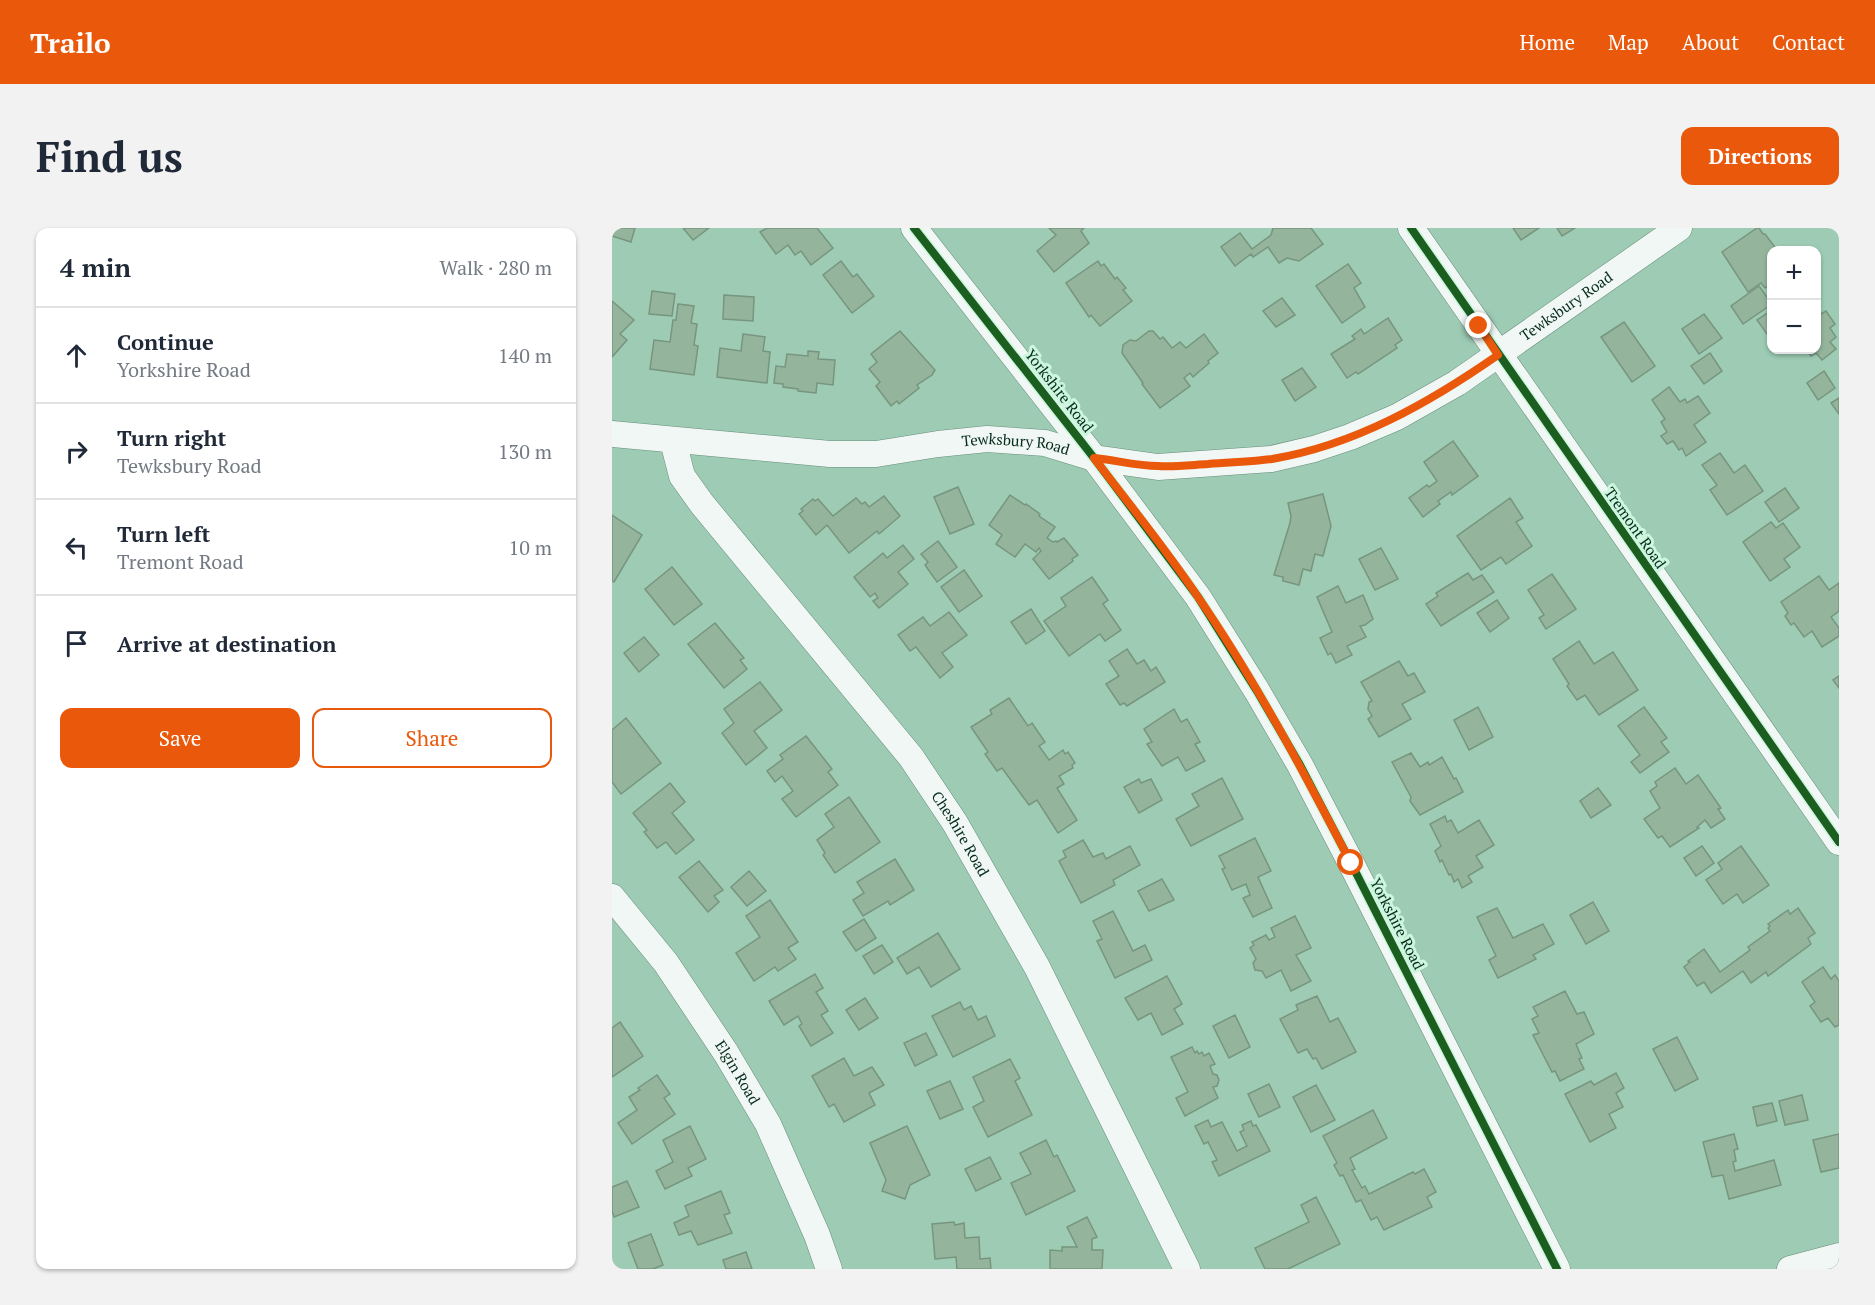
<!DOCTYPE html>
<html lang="en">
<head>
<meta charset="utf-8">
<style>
	:root { --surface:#fff; --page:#f2f2f3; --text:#1f2937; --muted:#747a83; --line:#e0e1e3; --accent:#ea580c }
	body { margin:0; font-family:"PT Serif",serif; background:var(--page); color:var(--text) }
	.controls { position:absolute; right:18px; top:18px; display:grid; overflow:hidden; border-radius:12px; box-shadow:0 2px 4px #0004 }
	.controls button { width:54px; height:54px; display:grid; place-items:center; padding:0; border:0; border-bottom:2px solid var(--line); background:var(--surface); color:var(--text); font:30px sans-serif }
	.stop { position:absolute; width:18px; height:18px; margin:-14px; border:4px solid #ea580c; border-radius:50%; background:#fff }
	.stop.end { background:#ea580c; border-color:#fff; box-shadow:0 2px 6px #0008 }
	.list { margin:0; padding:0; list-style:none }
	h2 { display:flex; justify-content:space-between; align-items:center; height:78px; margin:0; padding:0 24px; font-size:26px }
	h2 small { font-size:20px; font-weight:400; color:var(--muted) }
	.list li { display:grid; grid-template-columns:39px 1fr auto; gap:18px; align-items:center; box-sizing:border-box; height:96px; padding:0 24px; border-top:2px solid var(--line) }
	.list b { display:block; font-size:22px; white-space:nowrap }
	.list p { margin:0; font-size:20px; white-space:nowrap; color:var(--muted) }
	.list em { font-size:20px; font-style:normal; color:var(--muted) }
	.actions { display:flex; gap:12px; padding:18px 24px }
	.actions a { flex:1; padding:14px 0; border:2px solid var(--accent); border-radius:12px; text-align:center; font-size:21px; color:var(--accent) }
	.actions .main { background:var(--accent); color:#fff }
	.icon { flex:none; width:33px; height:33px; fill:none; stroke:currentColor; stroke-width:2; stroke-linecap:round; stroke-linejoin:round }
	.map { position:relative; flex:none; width:1227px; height:1041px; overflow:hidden; border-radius:12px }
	header { display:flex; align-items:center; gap:36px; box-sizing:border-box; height:84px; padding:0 30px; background:var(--accent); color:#fff }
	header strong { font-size:28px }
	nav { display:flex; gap:33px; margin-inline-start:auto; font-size:21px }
	.intro { display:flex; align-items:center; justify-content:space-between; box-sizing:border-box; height:144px; padding:0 36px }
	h1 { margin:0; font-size:42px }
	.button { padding:15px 27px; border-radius:12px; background:var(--accent); color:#fff; font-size:21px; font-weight:700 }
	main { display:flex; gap:36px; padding:0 36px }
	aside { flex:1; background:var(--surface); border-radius:12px; box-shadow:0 2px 4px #0004 }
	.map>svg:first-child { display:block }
</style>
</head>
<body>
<header>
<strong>Trailo</strong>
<nav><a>Home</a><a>Map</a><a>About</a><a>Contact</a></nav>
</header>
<div class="intro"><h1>Find us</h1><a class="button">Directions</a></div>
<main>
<aside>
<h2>4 min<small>Walk · 280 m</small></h2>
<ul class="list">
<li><svg class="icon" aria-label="ahead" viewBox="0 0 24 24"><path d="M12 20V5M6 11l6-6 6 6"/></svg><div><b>Continue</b><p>Yorkshire Road</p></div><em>140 m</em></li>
<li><svg class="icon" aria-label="right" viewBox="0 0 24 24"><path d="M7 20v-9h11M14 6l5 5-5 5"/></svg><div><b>Turn right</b><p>Tewksbury Road</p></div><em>130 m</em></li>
<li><svg class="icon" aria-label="left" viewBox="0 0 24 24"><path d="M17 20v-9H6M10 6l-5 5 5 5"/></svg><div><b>Turn left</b><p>Tremont Road</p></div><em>10 m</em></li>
<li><svg class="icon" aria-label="arrive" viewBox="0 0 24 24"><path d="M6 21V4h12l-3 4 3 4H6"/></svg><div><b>Arrive at destination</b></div></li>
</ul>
<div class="actions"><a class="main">Save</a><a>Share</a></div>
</aside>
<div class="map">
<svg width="1227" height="1041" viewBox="0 0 1227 1041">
	<rect width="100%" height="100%" fill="#9dcbb3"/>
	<!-- building -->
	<g fill="#94b59b" stroke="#77957f" stroke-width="1.5">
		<polygon points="0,0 23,0 19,14 0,8"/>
		<polygon points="71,0 97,0 81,12"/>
		<polygon points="155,0 205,0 221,20 199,37 189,23 183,27 176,17 164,26 148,4"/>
		<polygon points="437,0 472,0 469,3 477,15 442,44 425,23 444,7"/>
		<polygon points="661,0 699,0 711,16 687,33 675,30 667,35 656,19 641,29 639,26 623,38 609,19 628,5 640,21 659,7"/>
		<polygon points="901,0 927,0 909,12"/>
		<polygon points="945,0 963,0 950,8"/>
		<polygon points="1145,0 1147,0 1151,6 1153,6 1165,22 1160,22 1160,55 1153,60 1149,55 1136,64 1110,24"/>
		<polygon points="229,33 241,49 245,46 262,68 240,85 211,47"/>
		<polygon points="486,33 489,38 492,36 503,51 505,49 514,60 511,62 520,73 488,98 479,87 477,89 454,55"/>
		<polygon points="736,36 749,55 742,60 753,79 730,95 704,58"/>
		<polygon points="1147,58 1160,76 1131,96 1119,78"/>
		<polygon points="40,63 63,66 60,88 37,86"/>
		<polygon points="112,67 142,69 141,93 111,91"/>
		<polygon points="670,70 683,87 664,99 651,83"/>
		<polygon points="0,73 22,92 8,106 15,112 0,129"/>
		<polygon points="66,76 82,78 79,95 85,96 82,117 86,118 82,147 38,141 42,112 58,114 61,92 64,92"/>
		<polygon points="1204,79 1209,86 1214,83 1223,96 1218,100 1224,109 1218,114 1224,121 1210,132 1204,125 1199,128 1195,123 1188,122 1204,122"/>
		<polygon points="1160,82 1160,113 1145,92"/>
		<polygon points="1092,86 1110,110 1087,126 1070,101"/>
		<polygon points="776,90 790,112 783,117 785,120 746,146 744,144 735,150 719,126 743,111 740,108 749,101 752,106"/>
		<polygon points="1012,94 1043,138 1020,154 989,109"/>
		<polygon points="288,103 323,142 320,147 305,157 307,160 287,176 285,173 279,178 264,158 268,154 257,141 265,134 259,126"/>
		<polygon points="537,103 541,103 548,111 551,109 560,120 568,114 574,120 592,106 606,125 596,133 597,135 581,149 578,145 572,150 578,158 548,180 530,156 531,155 510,125 511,117 518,112 524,113"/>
		<polygon points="131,106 153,109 151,123 158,124 155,155 105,149 108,120 129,123"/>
		<polygon points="196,123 207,124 206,131 223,132 221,157 205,155 204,165 186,163 186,161 171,159 171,156 162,155 164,138 173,139 175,126 196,128"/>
		<polygon points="1098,125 1110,143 1092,156 1079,138"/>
		<polygon points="690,140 704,159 683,173 670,152"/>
		<polygon points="1212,143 1223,160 1206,172 1195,155"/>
		<polygon points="1057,159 1068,174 1073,171 1075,175 1086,168 1098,185 1082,197 1094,214 1074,228 1070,220 1067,222 1061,213 1055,216 1049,208 1055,204 1049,194 1053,191 1040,172"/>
		<polygon points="1227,170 1227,186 1219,175"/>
		<polygon points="841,213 866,248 840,267 839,264 826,273 828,276 811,289 797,270 815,257 817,259 825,253 812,234"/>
		<polygon points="1108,225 1122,245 1133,237 1151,263 1115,287 1098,262 1105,257 1090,237"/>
		<polygon points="346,259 362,296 338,306 322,269"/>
		<polygon points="1173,260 1187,280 1167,294 1153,274"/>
		<polygon points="711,266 719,298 711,328 703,326 699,343 691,341 687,357 671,353 671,349 662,347 678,295 679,288 676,275"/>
		<polygon points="398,267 413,277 414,276 428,286 427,288 443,299 435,310 441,314 444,313 445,314 452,310 466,327 460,331 461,333 437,351 421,331 429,323 427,320 424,324 413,316 403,329 384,316 390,307 377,297"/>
		<polygon points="272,268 288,288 267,306 265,303 237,325 215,297 204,307 187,286 191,283 189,281 201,271 203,273 206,271 221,288 244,270 250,276 253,274 257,279"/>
		<polygon points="898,270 911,290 904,294 920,318 894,336 889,329 869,342 845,308"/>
		<polygon points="0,287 30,307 2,354 0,353"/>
		<polygon points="1159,294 1164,300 1171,295 1188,319 1172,331 1178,339 1158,353 1131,314"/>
		<polygon points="326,313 345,339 325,354 313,337 316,334 309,326"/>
		<polygon points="291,317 302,331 286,344 296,356 267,380 261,373 266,370 263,365 258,369 242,349 271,325 275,330"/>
		<polygon points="769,320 786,351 763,362 747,331"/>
		<polygon points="60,339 90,376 62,397 33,361"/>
		<polygon points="352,342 370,368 347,384 329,359"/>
		<polygon points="856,345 861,352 870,347 882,364 829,398 814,376 826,368 824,365"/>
		<polygon points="940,346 964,381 934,401 927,390 932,387 916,362"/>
		<polygon points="1207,348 1217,362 1227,355 1227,383 1219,389 1227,400 1227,408 1210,419 1200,403 1192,409 1182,395 1179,397 1173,388 1176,385 1169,374"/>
		<polygon points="480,349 496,372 491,376 509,402 493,413 488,406 457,428 432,393 454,378 449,370"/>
		<polygon points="726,358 734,375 751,367 761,391 753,397 748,398 754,409 735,418 740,427 724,435 719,425 716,427 708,410 720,404 705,369"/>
		<polygon points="885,372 897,390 878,404 865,385"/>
		<polygon points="419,381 433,403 414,416 399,394"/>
		<polygon points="337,384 355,407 330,425 341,439 328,450 304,419 298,423 286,407 311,389 318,398"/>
		<polygon points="103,395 132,430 128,432 135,441 112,460 76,416"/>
		<polygon points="32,409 47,427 27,444 12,425"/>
		<polygon points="967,413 982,436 1001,424 1026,462 987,487 973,467 965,472 955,458 957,456 941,431"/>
		<polygon points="515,421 525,436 532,432 539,443 544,439 553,454 515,478 512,475 508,477 494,456 507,448 497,433"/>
		<polygon points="787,433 796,448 802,445 813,464 790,476 799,491 767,509 756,491 760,488 756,481 757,474 760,473 749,454"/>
		<polygon points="1227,448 1227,460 1221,452"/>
		<polygon points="148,454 170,482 142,503 155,520 134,537 110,505 122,495 112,481"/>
		<polygon points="397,470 416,498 420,495 433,514 427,518 437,532 451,522 453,526 456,524 463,535 460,537 461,540 447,548 452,556 445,560 465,592 446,605 425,572 417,577 390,540 385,543 373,526 376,524 359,499 380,486 378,482"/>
		<polygon points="866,479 881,509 857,522 842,492"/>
		<polygon points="1032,479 1055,510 1049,514 1057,524 1028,545 1019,534 1028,527 1006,498"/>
		<polygon points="562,481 569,494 575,491 588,514 583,516 593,533 574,543 566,529 550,538 535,516 540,514 532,501"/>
		<polygon points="14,490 49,535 9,566 0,554 0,502"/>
		<polygon points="194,508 220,541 216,544 226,557 184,589 170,571 181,563 170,548 163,554 155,543 171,531 168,527"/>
		<polygon points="799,525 808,539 816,534 817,537 830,529 842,551 844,550 851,564 808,587 798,573 799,569 780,534"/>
		<polygon points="1063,540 1074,556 1086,547 1109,580 1106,581 1113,591 1099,600 1093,592 1085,599 1087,600 1058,619 1050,608 1046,610 1032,591 1048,580 1038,563 1045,558 1043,554"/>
		<polygon points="610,550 631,591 579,618 564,591 587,578 580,566"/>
		<polygon points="527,551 529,555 539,551 550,572 527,585 512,559"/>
		<polygon points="58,555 73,574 60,585 82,612 64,626 54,614 45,620 32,604 35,602 21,585"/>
		<polygon points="986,560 999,577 979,590 968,573"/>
		<polygon points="237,569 268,614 223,645 211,627 213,625 205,612 222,599 213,586"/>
		<polygon points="833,588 835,594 839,592 846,605 867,592 882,617 864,628 871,639 856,648 860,654 850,660 846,651 842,654 839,646 837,647 830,632 828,634 823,623 829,618 818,596"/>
		<polygon points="643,610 659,643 646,649 660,680 641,689 631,670 638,667 634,656 620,662 610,641 613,640 607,628"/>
		<polygon points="471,612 481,629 491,625 494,631 518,618 528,637 501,652 503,657 469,675 447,633 454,629 451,623"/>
		<polygon points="1090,618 1102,635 1084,648 1072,630"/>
		<polygon points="1129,618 1157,657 1131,675 1125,666 1111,676 1094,652 1110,641 1106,635"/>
		<polygon points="283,631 302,662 278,677 276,673 251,688 241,672 252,665 245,654"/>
		<polygon points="87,633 111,662 102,668 107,674 96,684 67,649"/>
		<polygon points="137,643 154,663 135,678 119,659"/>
		<polygon points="550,651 562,672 537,683 526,663"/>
		<polygon points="158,672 186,714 176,720 184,731 166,743 163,739 142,753 124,725 148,709 134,688"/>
		<polygon points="981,674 997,703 974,716 958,687"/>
		<polygon points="885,680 901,710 931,696 942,716 921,727 924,731 886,750 877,732 884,728 865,689"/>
		<polygon points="1186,680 1203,705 1196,710 1199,716 1156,748 1154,744 1139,755 1131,743 1099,765 1092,754 1085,758 1072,739 1078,734 1076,733 1092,721 1108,744 1138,722 1136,719 1158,703 1156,700 1158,698 1156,696 1176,682 1178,686"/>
		<polygon points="501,683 521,723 533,717 540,732 503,750 485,713 490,711 481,693"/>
		<polygon points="683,688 699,720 684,727 699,753 679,763 669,742 654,750 650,743 643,742 641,735 644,731 638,720 642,717 640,714 654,707 657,712 663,709 659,700"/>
		<polygon points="252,691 264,710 244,723 231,704"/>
		<polygon points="326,705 348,741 319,759 307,739 295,746 285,730"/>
		<polygon points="270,717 281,734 262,746 251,728"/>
		<polygon points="1211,739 1219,751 1223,747 1227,753 1227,797 1223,799 1216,790 1209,794 1198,778 1203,774 1190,754"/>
		<polygon points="203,746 211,760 204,764 216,783 209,787 221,805 199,818 187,798 190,796 186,788 172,797 157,773"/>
		<polygon points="555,748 570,776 562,781 571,796 550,807 539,785 526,792 513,770"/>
		<polygon points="953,763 965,786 972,784 982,806 964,816 970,830 967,831 972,841 948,853 943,843 940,844 921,807 927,805 920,791 926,788 921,779"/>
		<polygon points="705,768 718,794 726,790 744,824 710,841 704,830 701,831 695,821 686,825 668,791 686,782 684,777"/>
		<polygon points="253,770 266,790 247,802 234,782"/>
		<polygon points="348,774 352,782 359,778 366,792 374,788 383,808 341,829 320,788"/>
		<polygon points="623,787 638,819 617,830 601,798"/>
		<polygon points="8,794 31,828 0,849 0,800"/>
		<polygon points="314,805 325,827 303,838 292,815"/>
		<polygon points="1065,809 1086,851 1063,863 1041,821"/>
		<polygon points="580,819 583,825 585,823 587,826 590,824 592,828 597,825 603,836 598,838 601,846 605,847 607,852 605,858 601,859 606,870 573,888 564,870 576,864 559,829"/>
		<polygon points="232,830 242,848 260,839 272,857 257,865 263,877 232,894 222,876 217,879 200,848"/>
		<polygon points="398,831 408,850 403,853 420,887 376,909 361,879 372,873 361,849"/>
		<polygon points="1004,845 1012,860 1004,865 1011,879 997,886 1004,900 978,914 953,866 979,853 982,857"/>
		<polygon points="45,847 58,866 52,870 63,886 20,916 6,895 25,882 17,869 28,862 26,860"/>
		<polygon points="338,853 351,881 328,891 315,863"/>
		<polygon points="657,856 668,879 647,889 636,866"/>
		<polygon points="704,857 723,892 699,904 681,869"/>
		<polygon points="1190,867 1196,892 1173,897 1167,873"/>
		<polygon points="1160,875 1165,893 1145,898 1141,879"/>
		<polygon points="761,882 775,910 738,930 743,941 740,942 750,960 753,958 757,966 801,944 803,946 812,941 824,964 815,969 820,979 772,1002 765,989 759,992 749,972 744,974 731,947 728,948 722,937 725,935 711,908"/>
		<polygon points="596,892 599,899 610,894 625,923 635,918 628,904 632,902 630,897 639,893 641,898 644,897 658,923 607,948 600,934 605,932 596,914 592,916 583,898"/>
		<polygon points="78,898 94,931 76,940 80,948 53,961 44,943 61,934 51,912"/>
		<polygon points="295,898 318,947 298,957 293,971 270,963 274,952 258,915"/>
		<polygon points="1122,906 1126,921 1122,922 1124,933 1121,934 1123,943 1162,932 1169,957 1117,971 1111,947 1100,949 1091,914"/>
		<polygon points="1227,906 1227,940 1209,944 1201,912"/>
		<polygon points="434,912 442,929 445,927 463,963 414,987 399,955 419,946 408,925"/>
		<polygon points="378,929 389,951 364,963 353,941"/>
		<polygon points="15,953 27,979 2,989 0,983 0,959"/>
		<polygon points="109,963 118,985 112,987 120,1005 86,1017 79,1003 67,1007 62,995 77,988 73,978"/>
		<polygon points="704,969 728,1016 676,1041 653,1041 643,1020 697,994 689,977"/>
		<polygon points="475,989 485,1009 480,1011 480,1022 491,1022 490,1041 438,1041 438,1022 450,1023 450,1019 465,1019 455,999"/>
		<polygon points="342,994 343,997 352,995 353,1010 367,1009 368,1031 378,1030 379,1041 345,1041 344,1029 323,1031 320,996"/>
		<polygon points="39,1006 51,1037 41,1041 26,1041 16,1015"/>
		<polygon points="134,1024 140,1041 114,1041 111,1032"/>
	</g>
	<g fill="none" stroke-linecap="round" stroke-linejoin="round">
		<!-- minor casing -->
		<g stroke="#678d7b" stroke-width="27">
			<g id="minor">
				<polyline points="302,0 482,230 586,369 645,463 688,537 739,635 945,1041"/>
				<polyline points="799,0 1227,614"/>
				<path id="s1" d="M0,206L218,226H264L326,216L375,211L433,215L482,230L546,239L659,231L702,221L738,209L785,189L845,155L1067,0"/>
				<path id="s2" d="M61,213L70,248L90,276L299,529L343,595L425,739L575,1041"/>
				<path id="s3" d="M0,669L54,735L114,825L156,896L205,1007L217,1041"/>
				<polyline points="1178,1041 1227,1028"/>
			</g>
		</g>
		<!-- minor -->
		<use href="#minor" stroke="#f0f7f4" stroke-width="26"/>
		<!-- cycleway casing -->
		<g stroke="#cdf6de" stroke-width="11">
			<g id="cycleway">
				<polyline points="302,0 482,230 586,369 645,463 688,537 739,635 945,1041"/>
				<polyline points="799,0 1227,614"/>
			</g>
		</g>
		<!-- cycleway -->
		<use href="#cycleway" stroke="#1b5e20" stroke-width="8"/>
	</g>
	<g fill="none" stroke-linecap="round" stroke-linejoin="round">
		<!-- route -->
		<path stroke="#ea580c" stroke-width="8" d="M739,635C692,545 644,453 586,369C554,321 517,276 482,230C503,232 525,238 546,238C562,239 579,237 596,236C617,234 639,234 660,231C743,217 817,175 886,127L867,98"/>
	</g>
	<g text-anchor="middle" stroke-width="6" stroke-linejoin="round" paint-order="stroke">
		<!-- street labels -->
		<g font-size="15" fill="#062c1c" stroke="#cdf6de">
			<text dy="5" stroke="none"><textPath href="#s1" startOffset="1000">Tewksbury Road</textPath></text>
			<text transform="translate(447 163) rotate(52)" y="5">Yorkshire Road</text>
			<text dy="5" stroke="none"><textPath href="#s1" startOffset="406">Tewksbury Road</textPath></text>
			<text transform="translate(1023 300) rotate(55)" y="5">Tremont Road</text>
			<text dy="5" stroke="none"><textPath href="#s2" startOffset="490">Cheshire Road</textPath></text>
			<text transform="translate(785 696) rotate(63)" y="5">Yorkshire Road</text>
			<text dy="5" stroke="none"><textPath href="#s3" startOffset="216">Elgin Road</textPath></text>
		</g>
	</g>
</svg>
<div class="controls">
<button>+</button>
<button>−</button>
</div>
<div class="stop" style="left:739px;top:635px"></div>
<div class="stop end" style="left:867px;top:98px"></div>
</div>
</main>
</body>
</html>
